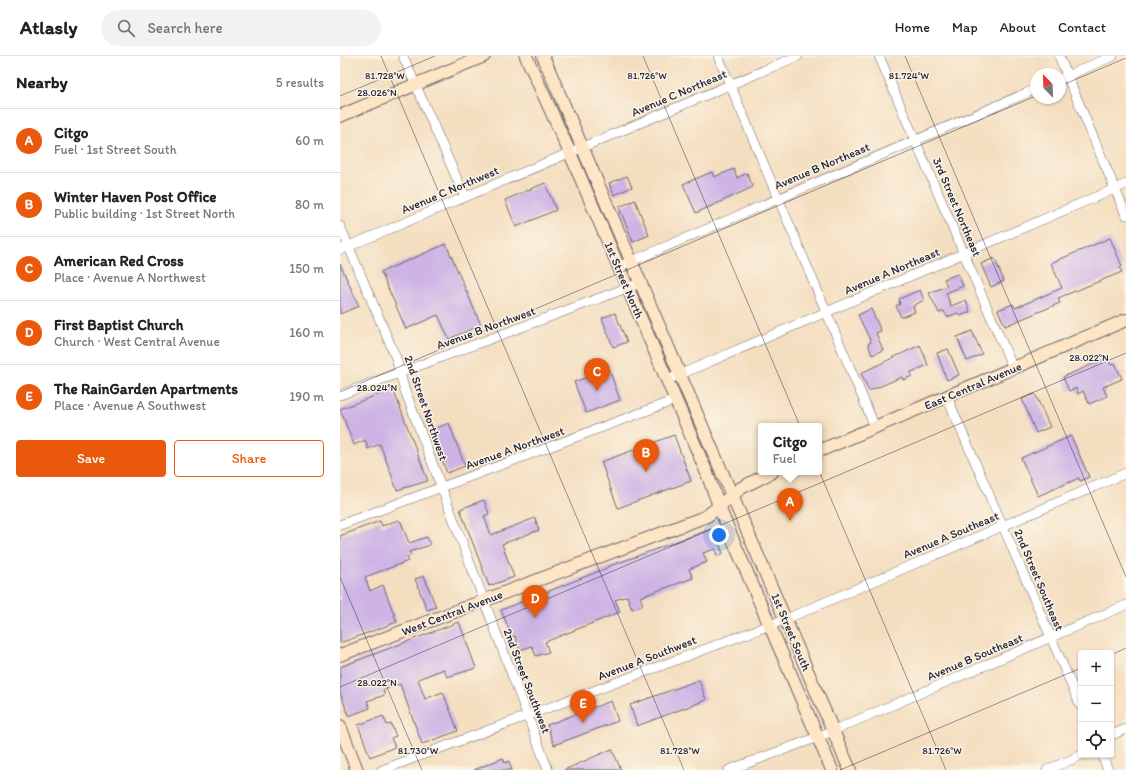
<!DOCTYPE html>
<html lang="en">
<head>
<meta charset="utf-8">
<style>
	:root { --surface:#fff; --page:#f2f2f2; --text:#222; --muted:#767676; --line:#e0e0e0; --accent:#ea580c }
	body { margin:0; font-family:Itim,sans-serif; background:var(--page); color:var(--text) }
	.controls { position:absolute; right:12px; bottom:12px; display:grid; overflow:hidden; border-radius:4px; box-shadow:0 1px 3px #0004 }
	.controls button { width:36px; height:36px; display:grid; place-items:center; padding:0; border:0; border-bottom:1px solid var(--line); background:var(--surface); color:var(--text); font:20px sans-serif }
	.compass { position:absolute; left:690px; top:12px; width:36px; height:36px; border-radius:50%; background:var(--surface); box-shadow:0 1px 3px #0004; rotate:337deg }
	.you { position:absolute; left:379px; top:479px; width:14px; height:14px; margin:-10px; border:3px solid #fff; border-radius:50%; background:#1a73e8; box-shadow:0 0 0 6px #1a73e833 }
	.badge { display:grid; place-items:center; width:26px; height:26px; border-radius:50%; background:var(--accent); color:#fff; font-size:13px; font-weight:700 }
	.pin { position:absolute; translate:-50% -33px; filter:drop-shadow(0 1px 2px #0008) }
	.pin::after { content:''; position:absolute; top:21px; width:14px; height:12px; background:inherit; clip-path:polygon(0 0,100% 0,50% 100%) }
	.popup { position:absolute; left:418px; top:367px; width:64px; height:52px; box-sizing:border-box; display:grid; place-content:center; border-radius:4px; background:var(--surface); filter:drop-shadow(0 1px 3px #0005); font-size:13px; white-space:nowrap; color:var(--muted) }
	.popup b { font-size:15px; color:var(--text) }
	.popup::after { content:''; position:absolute; left:50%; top:100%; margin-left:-8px; border:8px solid transparent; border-top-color:var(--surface) }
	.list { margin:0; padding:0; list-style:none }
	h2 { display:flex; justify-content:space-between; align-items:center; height:52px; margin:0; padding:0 16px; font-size:17px }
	h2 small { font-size:13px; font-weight:400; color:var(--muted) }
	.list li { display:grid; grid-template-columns:26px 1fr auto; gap:12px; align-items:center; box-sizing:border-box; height:64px; padding:0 16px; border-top:1px solid var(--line) }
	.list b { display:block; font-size:15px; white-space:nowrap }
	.list p { margin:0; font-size:13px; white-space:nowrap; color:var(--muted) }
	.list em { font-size:13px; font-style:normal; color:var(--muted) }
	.actions { display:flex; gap:8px; padding:12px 16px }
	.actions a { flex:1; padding:9px 0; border:1px solid var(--accent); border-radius:4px; text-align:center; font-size:14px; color:var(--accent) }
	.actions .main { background:var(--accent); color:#fff }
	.icon { flex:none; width:22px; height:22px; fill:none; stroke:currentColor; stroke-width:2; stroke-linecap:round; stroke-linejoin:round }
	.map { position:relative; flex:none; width:786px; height:714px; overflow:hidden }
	header { display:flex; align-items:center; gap:24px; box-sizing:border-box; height:56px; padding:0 20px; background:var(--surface); border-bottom:1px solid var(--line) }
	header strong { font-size:19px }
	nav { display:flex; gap:22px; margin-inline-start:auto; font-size:14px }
	.search { width:280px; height:36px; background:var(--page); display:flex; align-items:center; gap:10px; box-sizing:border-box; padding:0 14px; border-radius:22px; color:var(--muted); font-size:15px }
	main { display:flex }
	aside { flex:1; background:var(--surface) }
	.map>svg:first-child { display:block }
</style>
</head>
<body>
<header>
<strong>Atlasly</strong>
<div class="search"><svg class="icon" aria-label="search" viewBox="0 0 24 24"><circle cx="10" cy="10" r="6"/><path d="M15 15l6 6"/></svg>Search here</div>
<nav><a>Home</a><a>Map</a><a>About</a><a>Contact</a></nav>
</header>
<main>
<aside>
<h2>Nearby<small>5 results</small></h2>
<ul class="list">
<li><span class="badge">A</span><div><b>Citgo</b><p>Fuel · 1st Street South</p></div><em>60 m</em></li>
<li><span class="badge">B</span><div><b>Winter Haven Post Office</b><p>Public building · 1st Street North</p></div><em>80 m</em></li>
<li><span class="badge">C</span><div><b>American Red Cross</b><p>Place · Avenue A Northwest</p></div><em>150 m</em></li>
<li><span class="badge">D</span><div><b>First Baptist Church</b><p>Church · West Central Avenue</p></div><em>160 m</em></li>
<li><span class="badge">E</span><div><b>The RainGarden Apartments</b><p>Place · Avenue A Southwest</p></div><em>190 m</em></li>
</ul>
<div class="actions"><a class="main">Save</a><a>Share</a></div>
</aside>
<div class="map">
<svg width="786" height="714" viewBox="0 0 786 714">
	<rect width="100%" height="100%" fill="#fcf5e5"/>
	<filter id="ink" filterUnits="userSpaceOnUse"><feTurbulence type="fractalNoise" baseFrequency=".025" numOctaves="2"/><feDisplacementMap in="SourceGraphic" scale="8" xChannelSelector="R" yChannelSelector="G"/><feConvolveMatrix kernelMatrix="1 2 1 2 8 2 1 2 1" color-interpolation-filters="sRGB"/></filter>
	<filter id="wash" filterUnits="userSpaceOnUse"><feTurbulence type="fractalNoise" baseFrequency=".012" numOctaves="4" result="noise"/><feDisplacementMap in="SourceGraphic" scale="16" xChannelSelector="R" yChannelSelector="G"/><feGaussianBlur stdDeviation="0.9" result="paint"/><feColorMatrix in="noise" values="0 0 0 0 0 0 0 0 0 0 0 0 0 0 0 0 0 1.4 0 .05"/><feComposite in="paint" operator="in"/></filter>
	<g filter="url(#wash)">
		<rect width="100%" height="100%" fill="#f4dec0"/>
		<g id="blocks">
			<!-- building -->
			<g fill="#cdb4e5">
				<polygon points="394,113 397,122 407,117 413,131 356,157 343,128 372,116 374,121"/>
				<polygon points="287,120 292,131 274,139 269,127"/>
				<polygon points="205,127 216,154 176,171 165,144"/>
				<polygon points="295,144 309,179 293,186 279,151"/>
				<polygon points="770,182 782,210 780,212 782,216 718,242 720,247 665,270 658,254 673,248 675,252 722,232 711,207"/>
				<polygon points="106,188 141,269 109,283 98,259 66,273 41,216"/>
				<polygon points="654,202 664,225 651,231 641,208"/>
				<polygon points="0,208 19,250 0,258"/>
				<polygon points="618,218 623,230 606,237 611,250 626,244 630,256 620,260 618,257 607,261 604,255 599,257 589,237 607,230 604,223"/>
				<polygon points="580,234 584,244 573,250 575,256 561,261 556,250 560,248 559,243"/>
				<polygon points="531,253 541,275 536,277 543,294 532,299 528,288 531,286 518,259"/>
				<polygon points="275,257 287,286 273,291 262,262"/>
				<polygon points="632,275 642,298 627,305 617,281"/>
				<polygon points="580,289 588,309 571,316 572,320 563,324 562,321 529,335 521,317"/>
				<polygon points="608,293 619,319 607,324 597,297"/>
				<polygon points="767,302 771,309 775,307 782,323 763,331 767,340 749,348 743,335 738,338 736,332 729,335 723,321"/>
				<polygon points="269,313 280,344 246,357 234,326"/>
				<polygon points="53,333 88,425 57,434 40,388 28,393 25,384 14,389 0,353"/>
				<polygon points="695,338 710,371 696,377 682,343"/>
				<polygon points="109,367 125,410 107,417 91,374"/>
				<polygon points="334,379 351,425 278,452 261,406"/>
				<polygon points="731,380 749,421 740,425 739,422 698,440 681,402"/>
				<polygon points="144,444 149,458 144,460 151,479 195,462 199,474 162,488 174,521 149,530 120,453"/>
				<polygon points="58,464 61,466 69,487 87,481 90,489 69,496 71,499 67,501 68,505 25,521 30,535 43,529 57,566 0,587 0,480 40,465 42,470"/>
				<polygon points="374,472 383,498 377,500 375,493 363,497 367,506 349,513 353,522 300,541 303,549 292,553 287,540 275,544 280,556 205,586 209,596 196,600 192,590 180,594 175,580 172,581 161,554 267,512 267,511"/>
				<polygon points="84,520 96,551 87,554 75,523"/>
				<polygon points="119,566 136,612 107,621 104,613 78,623 85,643 103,636 118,675 82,688 60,628 43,634 45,639 27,645 30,652 9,660 0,637 0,611"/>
				<polygon points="359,624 366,644 297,670 290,649"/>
				<polygon points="271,645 278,665 214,689 207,669"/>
				<polygon points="43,660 47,669 51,668 56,680 51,682 55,691 30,701 18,669"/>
				<polygon points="272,693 281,714 224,714"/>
				<polygon points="163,702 165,707 169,705 172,714 134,714"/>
			</g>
		</g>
	</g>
	<g filter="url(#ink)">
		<use href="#blocks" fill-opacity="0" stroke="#6c646a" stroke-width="1"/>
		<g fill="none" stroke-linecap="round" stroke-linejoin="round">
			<!-- street casing -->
			<g stroke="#6c646a" stroke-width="10">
				<g id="street">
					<polyline points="63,0 125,141"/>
					<polyline points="378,0 535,371"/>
					<polyline points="539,0 673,312"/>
					<polyline points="719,0 786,159"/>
					<polyline points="720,23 773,0"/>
					<polyline points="0,170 56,302 64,332 208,714"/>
					<polyline points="0,194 458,0"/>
					<polyline points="285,208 696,33"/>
					<polyline points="327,324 786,128"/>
					<polyline points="0,339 300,227"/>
					<polyline points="607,341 741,651"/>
					<polyline points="0,469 335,344"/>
					<polyline points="771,679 786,673"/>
					<polyline points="762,699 768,714"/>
					<polyline points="42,714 446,563 786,417"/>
					<polyline points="389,714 478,681 786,549"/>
					<polyline points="707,714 742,699"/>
				</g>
			</g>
			<!-- secondary casing -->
			<g stroke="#6c646a" stroke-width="14">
				<g id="secondary">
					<polyline points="186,0 230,97 366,415 384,463 492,714"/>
					<polyline points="203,0 510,714"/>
					<polyline points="0,60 144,0"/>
					<polyline points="479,395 786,264"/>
					<polyline points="0,599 367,460 401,432 432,416"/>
					<polyline points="0,670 17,714"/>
				</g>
			</g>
			<!-- street -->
			<use href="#street" stroke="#fff" stroke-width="9"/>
			<!-- secondary -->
			<use href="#secondary" stroke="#fee5c5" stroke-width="12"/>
		</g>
	</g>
	<!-- ticks -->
	<path fill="none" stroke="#22223b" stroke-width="1" stroke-opacity="0.45" d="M41,0L344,714M303,0L606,714M565,0L786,521M720,30L786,2M0,40L95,0M0,336L696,40M0,521L82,714M771,599L786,592M0,631L786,297M500,714L741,612"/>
	<g text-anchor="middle" stroke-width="3" stroke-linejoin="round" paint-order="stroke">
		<!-- street labels -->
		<g font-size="12" fill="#22223b" stroke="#fcf5e5">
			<text transform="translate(339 37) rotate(-23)" y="4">Avenue C Northeast</text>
			<text transform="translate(482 110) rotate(-23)" y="4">Avenue B Northeast</text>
			<text transform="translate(110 134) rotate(-23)" y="4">Avenue C Northwest</text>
			<text transform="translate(617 151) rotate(67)" y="4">3rd Street Northeast</text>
			<text transform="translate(552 215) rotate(-23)" y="4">Avenue A Northeast</text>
			<text transform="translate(284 224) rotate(67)" y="4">1st Street North</text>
			<text transform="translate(146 272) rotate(-20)" y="4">Avenue B Northwest</text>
			<text transform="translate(633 330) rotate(-23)" y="4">East Central Avenue</text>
			<text transform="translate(86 352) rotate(71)" y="4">2nd Street Northwest</text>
			<text transform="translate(175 392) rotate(-20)" y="4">Avenue A Northwest</text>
			<text transform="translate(611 479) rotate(-23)" y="4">Avenue A Southeast</text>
			<text transform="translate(699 524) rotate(67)" y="4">2nd Street Southeast</text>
			<text transform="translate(112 557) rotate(-21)" y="4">West Central Avenue</text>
			<text transform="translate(451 576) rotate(67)" y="4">1st Street South</text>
			<text transform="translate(635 601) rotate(-23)" y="4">Avenue B Southeast</text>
			<text transform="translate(307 602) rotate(-21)" y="4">Avenue A Southwest</text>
			<text transform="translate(187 625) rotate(69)" y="4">2nd Street Southwest</text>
		</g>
	</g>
	<g font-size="10" text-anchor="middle" fill="#22223b" stroke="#fcf5e5" stroke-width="3" stroke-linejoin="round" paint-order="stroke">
		<text x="45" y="23">81.728°W</text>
		<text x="307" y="23">81.726°W</text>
		<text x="569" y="23">81.724°W</text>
		<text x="37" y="40">28.026°N</text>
		<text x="749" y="305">28.022°N</text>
		<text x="37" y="335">28.024°N</text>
		<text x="37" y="630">28.022°N</text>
		<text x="78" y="698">81.730°W</text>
		<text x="340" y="698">81.728°W</text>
		<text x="602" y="698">81.726°W</text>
	</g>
</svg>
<div class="controls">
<button>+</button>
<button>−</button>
<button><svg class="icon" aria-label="locate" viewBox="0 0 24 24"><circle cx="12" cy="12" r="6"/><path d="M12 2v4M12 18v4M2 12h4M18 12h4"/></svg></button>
</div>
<svg class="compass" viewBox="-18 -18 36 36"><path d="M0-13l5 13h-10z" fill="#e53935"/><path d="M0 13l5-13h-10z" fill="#767676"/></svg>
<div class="you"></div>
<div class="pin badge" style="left:450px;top:465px">A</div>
<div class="popup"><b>Citgo</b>Fuel</div>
<div class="pin badge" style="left:306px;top:416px">B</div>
<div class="pin badge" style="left:257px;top:335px">C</div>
<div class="pin badge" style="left:195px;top:562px">D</div>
<div class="pin badge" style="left:243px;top:667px">E</div>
</div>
</main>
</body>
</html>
